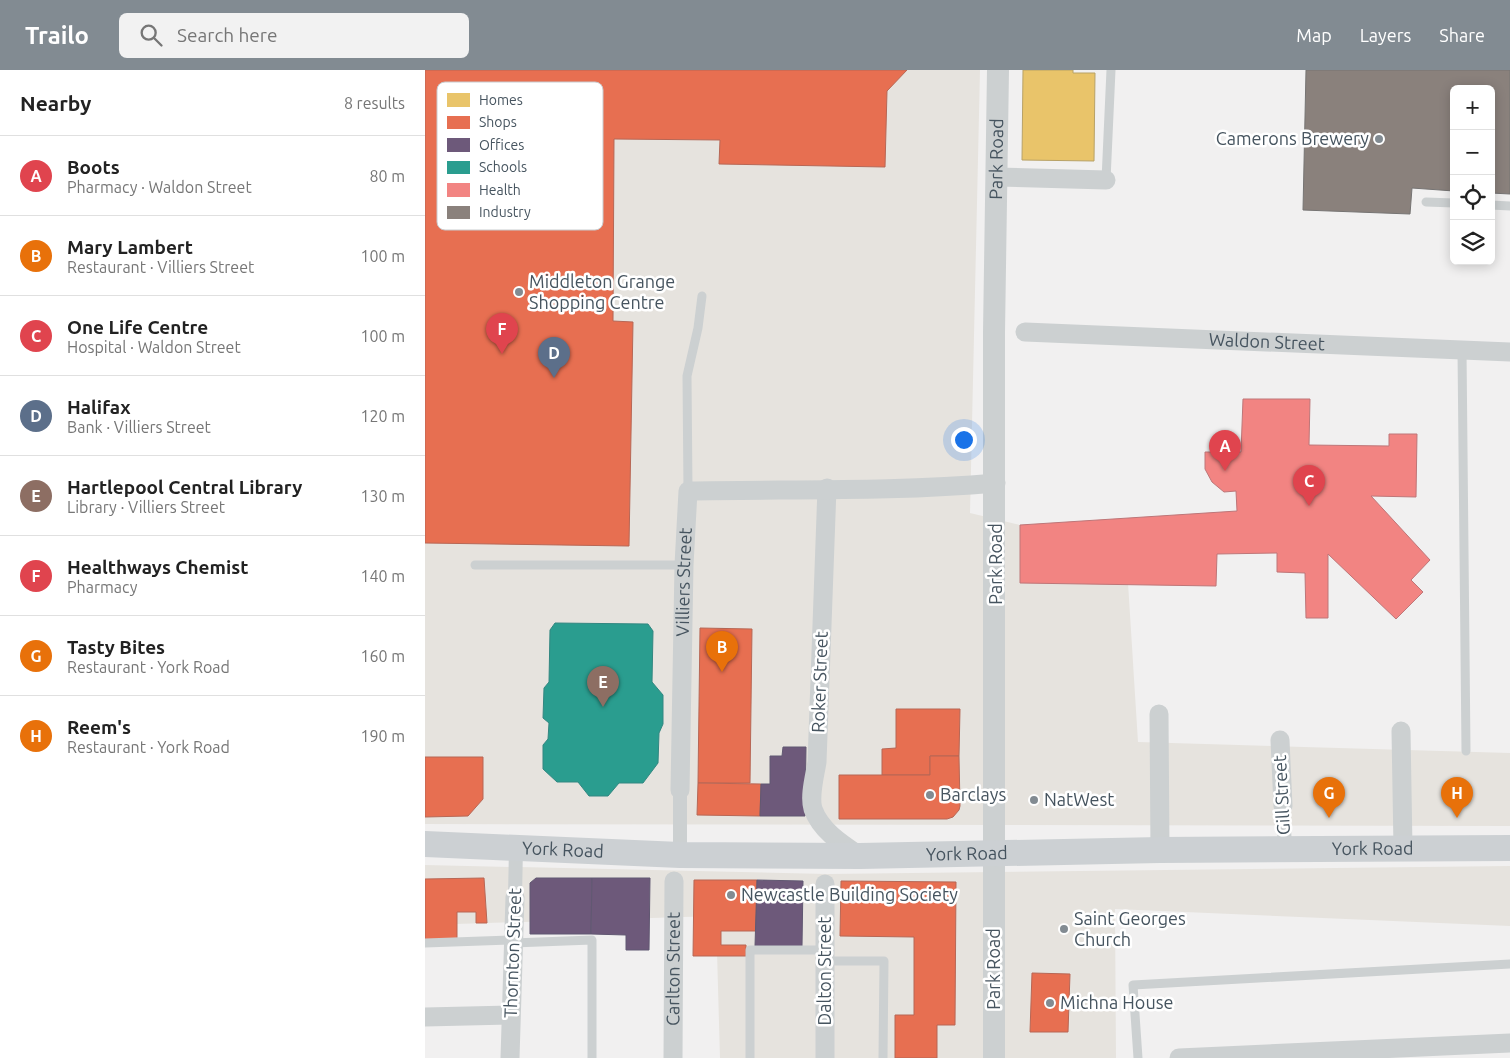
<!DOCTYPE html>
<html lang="en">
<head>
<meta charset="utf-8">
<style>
	:root { --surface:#fff; --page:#f2f2f2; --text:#222; --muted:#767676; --line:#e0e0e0; --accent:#828b92 }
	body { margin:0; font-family:Ubuntu,sans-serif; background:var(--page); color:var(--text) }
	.controls { position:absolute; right:15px; top:15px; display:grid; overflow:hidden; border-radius:8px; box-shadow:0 2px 12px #0003 }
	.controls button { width:45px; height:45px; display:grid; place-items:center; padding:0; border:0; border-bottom:1px solid var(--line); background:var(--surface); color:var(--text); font:25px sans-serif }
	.you { position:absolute; left:538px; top:369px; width:18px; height:18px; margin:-12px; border:4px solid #fff; border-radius:50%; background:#1a73e8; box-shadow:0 0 0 8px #1a73e833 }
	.badge { display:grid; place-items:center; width:32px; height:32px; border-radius:50%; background:var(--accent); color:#fff; font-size:16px; font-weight:700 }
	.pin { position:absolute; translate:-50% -41px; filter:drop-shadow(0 1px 2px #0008) }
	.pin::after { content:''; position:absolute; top:26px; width:18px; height:15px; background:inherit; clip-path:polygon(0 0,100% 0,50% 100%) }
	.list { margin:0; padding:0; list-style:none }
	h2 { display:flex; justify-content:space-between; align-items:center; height:65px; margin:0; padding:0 20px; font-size:21px }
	h2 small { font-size:16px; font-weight:400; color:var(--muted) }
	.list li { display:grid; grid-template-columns:32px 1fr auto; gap:15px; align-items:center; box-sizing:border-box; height:80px; padding:0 20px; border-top:1px solid var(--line) }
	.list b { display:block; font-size:19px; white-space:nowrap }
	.list p { margin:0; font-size:16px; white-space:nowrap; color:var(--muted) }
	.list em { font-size:16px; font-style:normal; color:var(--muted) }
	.icon { flex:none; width:28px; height:28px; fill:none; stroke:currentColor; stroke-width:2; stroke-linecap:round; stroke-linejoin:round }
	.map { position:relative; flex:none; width:1085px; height:988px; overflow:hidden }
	header { display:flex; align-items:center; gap:30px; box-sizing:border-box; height:70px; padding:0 25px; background:var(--accent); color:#fff }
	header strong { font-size:24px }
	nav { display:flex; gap:28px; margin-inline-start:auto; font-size:18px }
	.search { width:350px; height:45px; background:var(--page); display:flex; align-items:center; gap:12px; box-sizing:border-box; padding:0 18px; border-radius:8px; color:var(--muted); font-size:19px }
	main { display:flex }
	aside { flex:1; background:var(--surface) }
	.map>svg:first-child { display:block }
</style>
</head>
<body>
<header>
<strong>Trailo</strong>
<div class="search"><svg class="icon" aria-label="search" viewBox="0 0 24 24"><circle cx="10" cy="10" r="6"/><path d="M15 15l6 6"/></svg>Search here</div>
<nav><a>Map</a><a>Layers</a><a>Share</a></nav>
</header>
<main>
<aside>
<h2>Nearby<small>8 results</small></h2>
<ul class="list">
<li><span class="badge" style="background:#e0444e">A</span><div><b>Boots</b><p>Pharmacy · Waldon Street</p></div><em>80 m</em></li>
<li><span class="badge" style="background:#e8710a">B</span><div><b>Mary Lambert</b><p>Restaurant · Villiers Street</p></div><em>100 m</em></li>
<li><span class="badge" style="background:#e0444e">C</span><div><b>One Life Centre</b><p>Hospital · Waldon Street</p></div><em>100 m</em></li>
<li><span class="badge" style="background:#5c6f8a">D</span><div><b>Halifax</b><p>Bank · Villiers Street</p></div><em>120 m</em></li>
<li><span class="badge" style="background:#8d6e63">E</span><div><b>Hartlepool Central Library</b><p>Library · Villiers Street</p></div><em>130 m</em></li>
<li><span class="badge" style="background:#e0444e">F</span><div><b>Healthways Chemist</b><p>Pharmacy</p></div><em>140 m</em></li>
<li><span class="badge" style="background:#e8710a">G</span><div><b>Tasty Bites</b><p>Restaurant · York Road</p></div><em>160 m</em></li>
<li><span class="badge" style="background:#e8710a">H</span><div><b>Reem's</b><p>Restaurant · York Road</p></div><em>190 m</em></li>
</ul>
</aside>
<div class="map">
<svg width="1085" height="988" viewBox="0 0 1085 988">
	<rect width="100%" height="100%" fill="#f1f0f0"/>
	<!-- commercial -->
	<g fill="#e6e3de">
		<polygon points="0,0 555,0 545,443 595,455 703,513 713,672 1085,683 1085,756 0,754"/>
		<polygon points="0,795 402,804 1085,796 1085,856 690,839 691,988 295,988 291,846 0,855"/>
	</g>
	<!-- homes -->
	<polygon fill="#e9c46a" stroke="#b8a267" points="598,0 648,0 648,3 670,3 669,91 597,90"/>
	<!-- shops -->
	<g fill="#e76f51" stroke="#b76755">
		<polygon points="0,0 482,0 462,21 460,97 294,94 295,70 189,69 188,251 208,252 204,476 0,473"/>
		<polygon points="275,558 327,559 325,713 273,713"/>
		<polygon points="471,639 535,639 534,686 505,686 505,705 457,705 457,679 471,678"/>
		<polygon points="505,686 534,686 535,736 534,740 528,747 522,749 414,749 414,705 505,705"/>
		<polygon points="0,687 58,687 58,729 43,746 0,747"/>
		<polygon points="273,713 336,714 335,746 272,745"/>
		<polygon points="59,808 62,853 51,853 51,842 32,842 32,869 0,870 0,809"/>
		<polygon points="269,810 332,810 331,861 296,861 296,875 321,875 321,886 268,886"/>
		<polygon points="416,811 531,812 530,955 512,955 512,988 470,988 470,945 489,945 489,867 415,866"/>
		<polygon points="607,903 645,904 643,962 605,962"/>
	</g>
	<!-- offices -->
	<g fill="#6d597a" stroke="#615872">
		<polygon points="358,677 381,677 380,746 335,746 336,714 345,714 345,686 357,686"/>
		<polygon points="111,808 167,808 166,864 105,864 105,813"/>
		<polygon points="167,808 225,808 224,880 201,880 201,865 166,864"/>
		<polygon points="332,810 378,811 377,876 330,876"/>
	</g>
	<!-- schools -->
	<polygon fill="#2a9d8f" stroke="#328781" points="130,553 223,554 228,561 227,612 238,625 238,654 234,663 233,693 218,713 194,713 183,726 164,726 153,712 132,712 118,699 118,675 123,669 124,653 118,648 119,618 124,612 125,560"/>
	<!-- health -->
	<polygon fill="#f28482" stroke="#be7678" points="818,329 885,329 884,375 964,376 964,364 992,364 991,427 946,426 1005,490 986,510 998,522 971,549 903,484 903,548 881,548 880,503 852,502 852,483 792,484 791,516 595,513 595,455 812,441 811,421 799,422 787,412 780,399 780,382 816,382"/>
	<!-- industry -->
	<polygon fill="#8a817c" stroke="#767473" points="881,0 1085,0 1085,124 1066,123 1066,19 1029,19 1029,121 987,118 985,144 878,140"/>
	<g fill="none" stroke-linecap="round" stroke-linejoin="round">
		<!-- service -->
		<g stroke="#ccd0d1" stroke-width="9">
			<polyline points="681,110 686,0"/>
			<polyline points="1001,132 1029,133"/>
			<polyline points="1066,135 1085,136"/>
			<polyline points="1037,280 1041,681"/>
			<polyline points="263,421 262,306 273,258 277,226"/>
			<polyline points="50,495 259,495"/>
			<polyline points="0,873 88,870"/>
			<polyline points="88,873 167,870 167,988"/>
			<polyline points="400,891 459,891 458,988"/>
			<polyline points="325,988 325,880 400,880"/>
			<polyline points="713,988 708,915 1085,894"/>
		</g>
		<!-- pedestrian -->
		<g stroke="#ccd0d1" stroke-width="14">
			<polyline points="858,736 860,779"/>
			<polyline points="255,785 255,720"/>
			<polyline points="90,827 91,777"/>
		</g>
		<!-- minor -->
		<g stroke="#ccd0d1" stroke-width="19">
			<polyline points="572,107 681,110"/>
			<path id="s1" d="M600,262L1085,282"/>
			<path d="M402,418L392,692C390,705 384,726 388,739C396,761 417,774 435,786"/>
			<polyline points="734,644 735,780"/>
			<polyline points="976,661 978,778"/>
			<polyline points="855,670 858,736"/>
			<path id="s2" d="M255,720L259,495L263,421C366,419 469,422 571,413"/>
			<polyline points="0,947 85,945"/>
			<polyline points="85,988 90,827"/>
			<path id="s3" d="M248,988L249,811"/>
			<polyline points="400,988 400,814"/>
			<polyline points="754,988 1085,973"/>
		</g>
		<!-- tertiary -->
		<path stroke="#ccd0d1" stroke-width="22" id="s4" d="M569,988V262L573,0"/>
		<!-- secondary -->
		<path stroke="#ccd0d3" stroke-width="26" id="s5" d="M0,774L255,785L435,786L735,780L1085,778"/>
	</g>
	<!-- markers -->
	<g fill="#828b92" stroke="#fff" stroke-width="2">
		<circle cx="954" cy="69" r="5"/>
		<circle cx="94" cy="222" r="5"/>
		<circle cx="505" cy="725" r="5"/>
		<circle cx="609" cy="730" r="5"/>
		<circle cx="306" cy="825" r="5"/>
		<circle cx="639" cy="859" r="5"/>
		<circle cx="625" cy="933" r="5"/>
	</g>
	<g text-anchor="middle" stroke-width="5" stroke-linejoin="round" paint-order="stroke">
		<!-- poi labels -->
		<g font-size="18" fill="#46545f" stroke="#fff" text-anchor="start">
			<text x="944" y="75" text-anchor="end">Camerons Brewery</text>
			<text x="104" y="218">Middleton Grange<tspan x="104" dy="21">Shopping Centre</tspan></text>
			<text x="515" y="731">Barclays</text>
			<text x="619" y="736">NatWest</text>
			<text x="316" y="831">Newcastle Building Society</text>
			<text x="649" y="855">Saint Georges<tspan x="649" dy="21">Church</tspan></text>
			<text x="635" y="939">Michna House</text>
		</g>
		<!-- street labels -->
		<g font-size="18" fill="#46545f" stroke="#fff">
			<text dy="6" stroke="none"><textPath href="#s4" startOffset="899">Park Road</textPath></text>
			<text dy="6" stroke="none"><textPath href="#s1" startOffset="242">Waldon Street</textPath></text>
			<text transform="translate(571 494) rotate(-90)" y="6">Park Road</text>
			<text dy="6" stroke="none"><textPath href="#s2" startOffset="208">Villiers Street</textPath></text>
			<text transform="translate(395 612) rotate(-88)" y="6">Roker Street</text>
			<text transform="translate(857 725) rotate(-93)" y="6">Gill Street</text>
			<text dy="6" stroke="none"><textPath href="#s5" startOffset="948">York Road</textPath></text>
			<text dy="6" stroke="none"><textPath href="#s5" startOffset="138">York Road</textPath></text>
			<text dy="6" stroke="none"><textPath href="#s5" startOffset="542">York Road</textPath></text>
			<text transform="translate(88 883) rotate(-88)" y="6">Thornton Street</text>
			<text dy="6" stroke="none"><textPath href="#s3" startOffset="89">Carlton Street</textPath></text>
			<text transform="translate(569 899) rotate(-90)" y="6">Park Road</text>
			<text transform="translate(400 901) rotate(-90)" y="6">Dalton Street</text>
		</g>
	</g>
	<!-- legend -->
	<rect x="12" y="12" width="166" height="148" rx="8" fill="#fff" stroke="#c8cccf" stroke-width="1"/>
	<rect x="22" y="23" width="23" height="14" fill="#e9c46a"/>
	<rect x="22" y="46" width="23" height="13" fill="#e76f51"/>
	<rect x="22" y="68" width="23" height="14" fill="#6d597a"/>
	<rect x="22" y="91" width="23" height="13" fill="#2a9d8f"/>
	<rect x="22" y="113" width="23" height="14" fill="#f28482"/>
	<rect x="22" y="136" width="23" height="13" fill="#8a817c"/>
	<g font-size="14" fill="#46545f">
		<text x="54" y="35">Homes</text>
		<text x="54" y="57">Shops</text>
		<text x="54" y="80">Offices</text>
		<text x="54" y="102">Schools</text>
		<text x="54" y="125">Health</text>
		<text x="54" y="147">Industry</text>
	</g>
</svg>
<div class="controls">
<button>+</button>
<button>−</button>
<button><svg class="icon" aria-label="locate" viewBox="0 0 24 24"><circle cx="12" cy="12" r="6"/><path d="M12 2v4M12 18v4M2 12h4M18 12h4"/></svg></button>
<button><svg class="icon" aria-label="layers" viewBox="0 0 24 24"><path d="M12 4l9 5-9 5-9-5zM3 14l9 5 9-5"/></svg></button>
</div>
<div class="you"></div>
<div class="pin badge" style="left:800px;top:401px;background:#e0444e">A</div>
<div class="pin badge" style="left:297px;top:602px;background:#e8710a">B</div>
<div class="pin badge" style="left:884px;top:436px;background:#e0444e">C</div>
<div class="pin badge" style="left:129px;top:308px;background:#5c6f8a">D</div>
<div class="pin badge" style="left:178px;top:637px;background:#8d6e63">E</div>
<div class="pin badge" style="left:77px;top:284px;background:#e0444e">F</div>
<div class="pin badge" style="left:904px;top:748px;background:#e8710a">G</div>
<div class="pin badge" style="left:1032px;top:748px;background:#e8710a">H</div>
</div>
</main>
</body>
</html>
